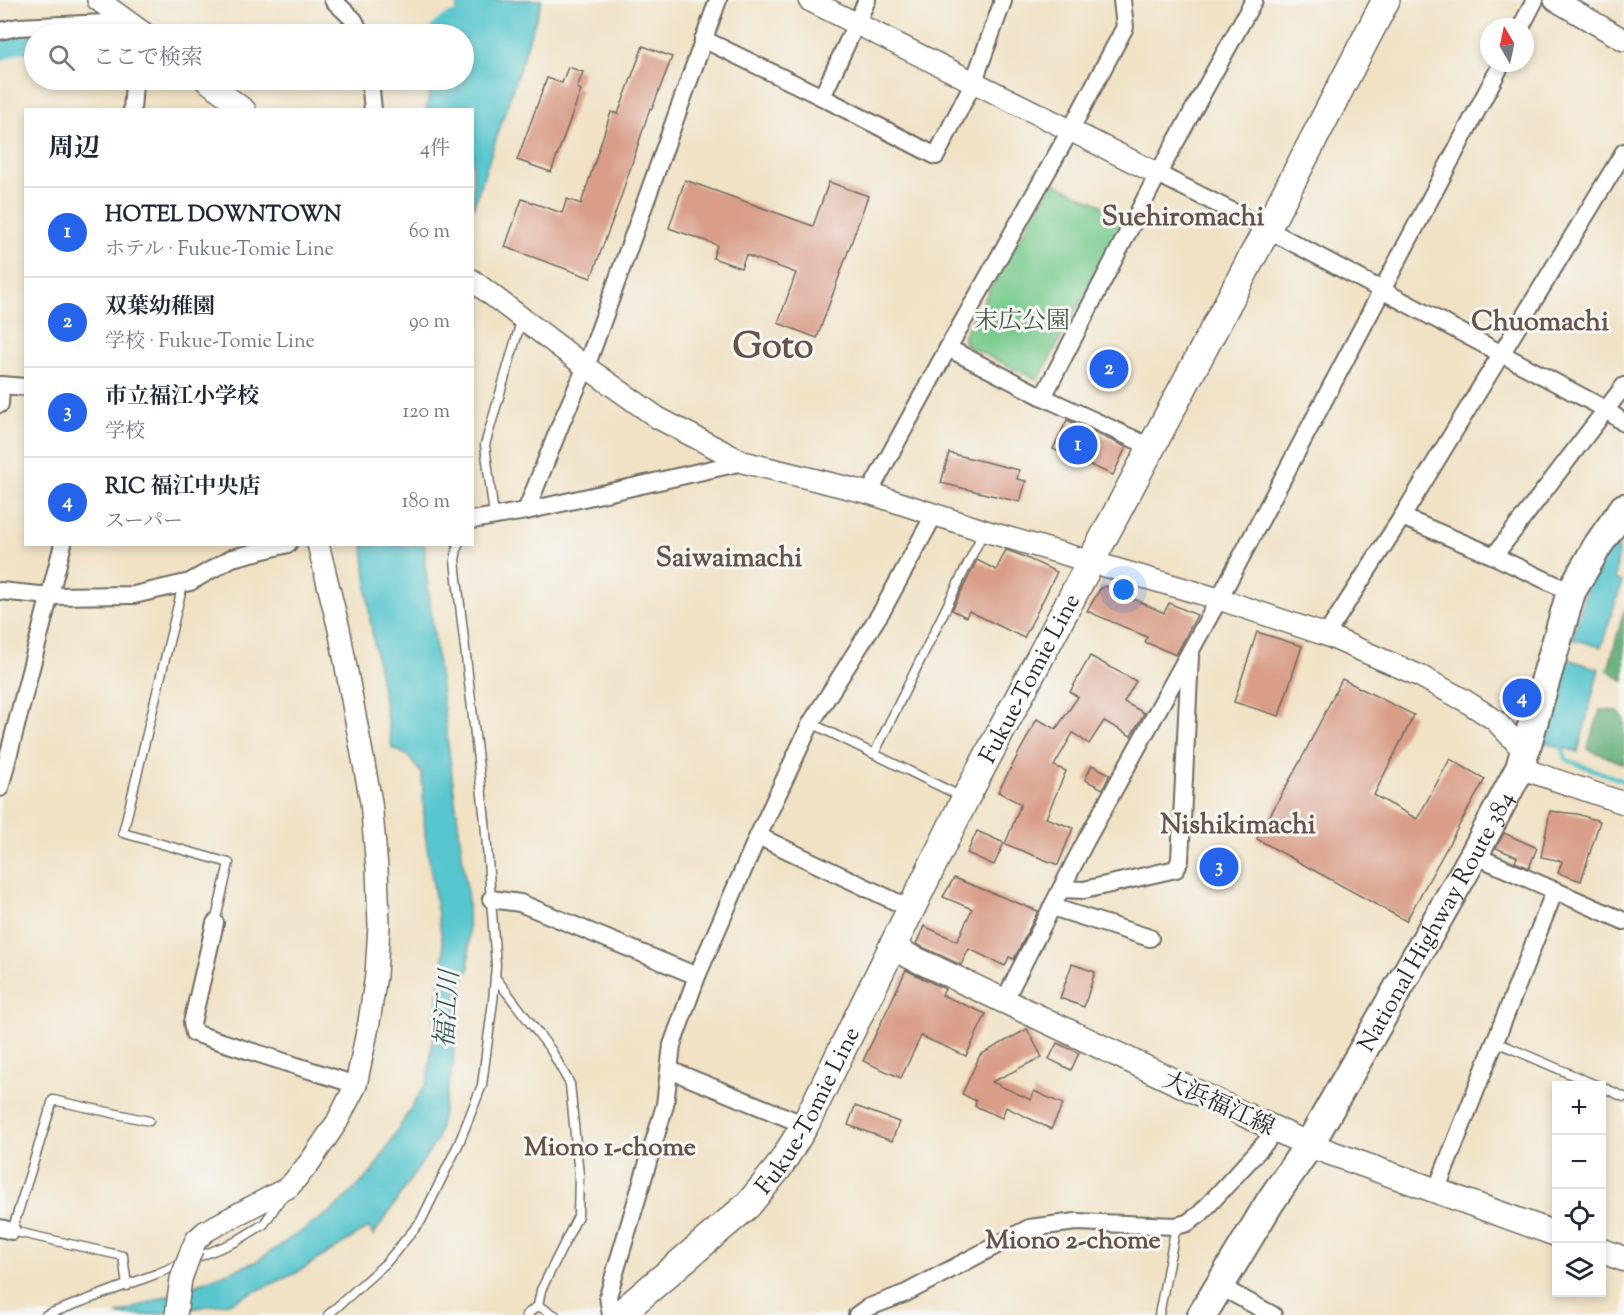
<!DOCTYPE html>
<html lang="ja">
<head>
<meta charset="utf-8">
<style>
	:root { --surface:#fff; --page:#f6f6f7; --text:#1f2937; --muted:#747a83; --line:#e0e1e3; --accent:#2563eb }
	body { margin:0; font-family:"Sorts Mill Goudy","Noto Serif JP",serif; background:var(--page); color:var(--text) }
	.controls { position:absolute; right:18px; bottom:18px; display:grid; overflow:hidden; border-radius:0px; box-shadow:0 3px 9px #0003 }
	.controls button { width:54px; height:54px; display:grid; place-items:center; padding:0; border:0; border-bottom:2px solid var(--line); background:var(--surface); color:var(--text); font:30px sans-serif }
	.compass { position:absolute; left:1480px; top:18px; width:54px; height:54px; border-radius:50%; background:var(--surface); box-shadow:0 3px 9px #0003; rotate:351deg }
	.you { position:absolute; left:1124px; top:590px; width:21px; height:21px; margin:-15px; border:4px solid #fff; border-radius:50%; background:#1a73e8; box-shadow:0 0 0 9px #1a73e833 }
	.badge { display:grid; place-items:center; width:39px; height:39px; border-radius:50%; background:var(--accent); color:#fff; font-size:20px; font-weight:700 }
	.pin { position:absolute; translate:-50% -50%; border:3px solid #fff; box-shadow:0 2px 6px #0006 }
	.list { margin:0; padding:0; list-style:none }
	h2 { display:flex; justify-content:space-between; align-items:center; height:78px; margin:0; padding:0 24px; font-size:26px }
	h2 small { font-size:20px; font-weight:400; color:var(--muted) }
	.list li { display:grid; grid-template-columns:39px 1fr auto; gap:18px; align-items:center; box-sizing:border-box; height:90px; padding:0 24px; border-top:2px solid var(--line) }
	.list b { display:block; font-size:22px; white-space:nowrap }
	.list p { margin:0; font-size:20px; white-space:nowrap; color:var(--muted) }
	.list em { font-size:20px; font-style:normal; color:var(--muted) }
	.icon { flex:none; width:33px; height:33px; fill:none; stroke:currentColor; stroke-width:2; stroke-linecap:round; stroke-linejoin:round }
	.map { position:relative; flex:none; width:1624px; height:1315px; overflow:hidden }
	.search { position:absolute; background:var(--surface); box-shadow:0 3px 9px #0003; left:24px; top:24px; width:450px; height:66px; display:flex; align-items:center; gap:15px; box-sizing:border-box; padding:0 21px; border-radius:33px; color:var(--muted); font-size:22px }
	.panel { position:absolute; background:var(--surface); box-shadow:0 3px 9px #0003; left:24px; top:108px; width:450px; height:438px; border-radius:0px }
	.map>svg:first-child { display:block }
</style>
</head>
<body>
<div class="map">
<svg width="1624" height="1315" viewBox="0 0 1624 1315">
	<rect width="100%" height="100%" fill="#f6f6f2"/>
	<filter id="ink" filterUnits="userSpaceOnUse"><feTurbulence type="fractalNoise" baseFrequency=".0167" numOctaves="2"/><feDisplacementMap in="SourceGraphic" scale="12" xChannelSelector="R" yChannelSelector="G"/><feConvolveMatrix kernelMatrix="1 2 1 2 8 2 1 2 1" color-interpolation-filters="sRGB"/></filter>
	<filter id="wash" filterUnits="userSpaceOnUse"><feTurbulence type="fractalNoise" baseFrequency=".008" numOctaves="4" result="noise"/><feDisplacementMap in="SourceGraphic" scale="24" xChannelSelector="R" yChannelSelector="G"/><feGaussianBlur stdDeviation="1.35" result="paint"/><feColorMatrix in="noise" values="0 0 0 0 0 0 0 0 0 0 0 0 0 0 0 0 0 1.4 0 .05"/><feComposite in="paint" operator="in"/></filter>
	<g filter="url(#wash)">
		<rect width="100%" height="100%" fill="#f1e2c6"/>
		<!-- green -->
		<polygon fill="#78cb8d" stroke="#527b5c" stroke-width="1.5" points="1052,182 1127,217 1038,380 967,346 964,341 964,335"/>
		<!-- forest -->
		<g fill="#62af78" stroke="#466d52" stroke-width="1.5">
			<polygon points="1624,610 1624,681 1608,670"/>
			<polygon points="1600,710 1617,711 1624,719 1624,764 1587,749"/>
		</g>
		<!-- water -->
		<g fill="#58c6ce" stroke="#42787c" stroke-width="1.5">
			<polygon points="460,0 542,0 473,209 472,110 426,109 433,80 464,80 464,34 448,34"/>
			<polygon points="363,545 425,545 425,563 468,901 469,968 457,995 453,1065 437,1140 373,1236 369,1227 296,1273 229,1303 149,1315 116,1315 255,1262 333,1210 372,1172 427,1082 444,952 425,835 422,774 407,755 392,748 370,620"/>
			<polygon points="1613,545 1619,549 1615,579 1622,582 1601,647 1572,639 1590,577"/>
			<polygon points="1567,659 1599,669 1578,752 1542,742"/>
		</g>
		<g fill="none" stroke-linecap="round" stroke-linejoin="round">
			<!-- stream -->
			<polyline stroke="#58c6ce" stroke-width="4.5" points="1562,748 1567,760 1624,781"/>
			<!-- river -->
			<g stroke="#58c6ce" stroke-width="28">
				<polyline points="443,34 450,28 487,13"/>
				<polyline points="0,46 19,38 34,41"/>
			</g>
		</g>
		<g id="blocks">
			<!-- building -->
			<g fill="#d99d88">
				<polygon points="643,46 672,57 652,109 650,108 620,200 591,278 505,247 522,199 562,213 567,199 581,204 611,112 618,114"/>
				<polygon points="568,67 583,72 577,88 581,90 551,172 517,160 547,78 562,83"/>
				<polygon points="685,180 813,226 829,182 868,196 817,338 778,323 796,273 746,255 741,268 713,258 717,245 669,228"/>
				<polygon points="1067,420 1126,447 1113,475 1088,464 1087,466 1053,449"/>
				<polygon points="949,453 1019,470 1017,479 1026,481 1020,502 941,483"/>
				<polygon points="1006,550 1020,555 1057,572 1024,638 969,611 966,617 952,610 977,560 996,570"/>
				<polygon points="1105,586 1164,613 1169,603 1197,615 1176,655 1145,642 1147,637 1087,611 1100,589"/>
				<polygon points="1257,632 1302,646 1279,716 1234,702"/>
				<polygon points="1090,656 1136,681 1124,702 1144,713 1131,736 1104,721 1089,744 1073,733 1054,766 1066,771 1046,818 1073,828 1058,865 1005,844 1021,804 998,792 1037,719 1056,729 1078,697 1070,692"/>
				<polygon points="1342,679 1414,715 1374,795 1417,819 1450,759 1485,779 1406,921 1257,839 1304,754"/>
				<polygon points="1092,765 1110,774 1103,789 1085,780"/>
				<polygon points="1550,811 1577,814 1600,821 1581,881 1558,873 1562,861 1541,857"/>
				<polygon points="977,831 1004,843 994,865 967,853"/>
				<polygon points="1504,833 1537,848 1529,868 1515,862 1517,857 1496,848"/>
				<polygon points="954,878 1038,911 1014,959 1009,957 1005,966 969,949 961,965 916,944 924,926 957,941 972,909 943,897"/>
				<polygon points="1072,964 1095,972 1084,1007 1060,998"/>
				<polygon points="906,970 945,989 942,995 986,1014 966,1056 921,1036 901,1078 863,1061"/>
				<polygon points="1027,1029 1042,1057 992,1082 1031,1100 1034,1091 1063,1104 1051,1129 1006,1107 1002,1118 975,1106 976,1101 962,1094 980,1055"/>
				<polygon points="1057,1043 1079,1053 1071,1070 1049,1059"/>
				<polygon points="855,1106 899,1122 892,1141 848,1125"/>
			</g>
		</g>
	</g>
	<g filter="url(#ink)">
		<use href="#blocks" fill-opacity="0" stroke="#706b61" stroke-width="1.5"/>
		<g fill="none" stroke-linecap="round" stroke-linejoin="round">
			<!-- service casing -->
			<g stroke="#706b61" stroke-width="11">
				<g id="service">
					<polyline points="494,516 485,445 522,318"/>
					<polyline points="183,584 123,833 229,863 215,923"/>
					<polyline points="811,723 962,797"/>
					<polyline points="874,754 984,531"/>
					<polyline points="495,977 551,1050 570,1084 579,1175 578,1216 541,1290 538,1306"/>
					<polyline points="1494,1041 1598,1086"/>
					<polyline points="1602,1087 1624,1097"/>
					<polyline points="127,1286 123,1256 12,1231 53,1100 149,1121"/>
					<polyline points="46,1315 156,1274 235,1242 264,1224 282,1197"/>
					<polyline points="328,1315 386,1263 421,1221 459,1143 482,1085 493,1001 496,965 485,821 457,579 455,560 458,544"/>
					<polyline points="526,1315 538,1306 555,1315"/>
					<polyline points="1159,1315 1176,1226"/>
				</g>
			</g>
			<!-- minor casing -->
			<g stroke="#706b61" stroke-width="20">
				<g id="minor">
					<polyline points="333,0 354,20 361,34"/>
					<polyline points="867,0 822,97 936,156 974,81 1003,1 1002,0"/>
					<polyline points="1521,27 1535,0"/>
					<polyline points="0,31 18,27 128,22"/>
					<polyline points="703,39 822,97"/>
					<polyline points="370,80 373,110"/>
					<polyline points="132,110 134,84"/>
					<polyline points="1158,174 1267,229 1607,410 1624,423"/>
					<polyline points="948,348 1043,397 1151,447"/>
					<polyline points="0,385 26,387"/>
					<polyline points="1043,397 1158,174 1254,0"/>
					<polyline points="0,404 1,385"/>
					<polyline points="869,493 948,348 1071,129 1125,27 1122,0"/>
					<polyline points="526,511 562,421 586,367 718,0"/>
					<polyline points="1402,517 1494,556 1571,592"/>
					<polyline points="472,520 526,511 743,462"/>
					<polyline points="1494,556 1624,386"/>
					<polyline points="0,591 50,596 134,595 190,582 232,558 288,544"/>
					<polyline points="1326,635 1402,517 1624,152"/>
					<polyline points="0,788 63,544"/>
					<polyline points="758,836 911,909"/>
					<polyline points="1474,855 1624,921"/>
					<polyline points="1061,889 1084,890 1176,869 1180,860 1190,656"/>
					<polyline points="491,899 520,903 697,976"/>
					<polyline points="1052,907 1150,938"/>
					<polyline points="215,923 192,1023 194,1033 356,1085"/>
					<polyline points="1004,1001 1083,846 1219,599 1502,63"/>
					<polyline points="670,1070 805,1125"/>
					<polyline points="1436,1191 1555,890"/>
					<polyline points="0,1228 12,1231"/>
					<polyline points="1219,1286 1273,1315"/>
					<polyline points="611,1315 608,1296 665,1105 672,1045 697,976 758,836 811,723 883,609 934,515"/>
					<polyline points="857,1315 867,1308 906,1293 1029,1228 1076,1222 1176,1226 1187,1223 1200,1214 1267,1141 1275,1129"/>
				</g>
			</g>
			<!-- tertiary casing -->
			<g stroke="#706b61" stroke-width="24">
				<g id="tertiary">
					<polyline points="98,0 145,34"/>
					<polyline points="809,0 1158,174"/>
					<polyline points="1555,0 1624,40"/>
					<polyline points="205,80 245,110"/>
					<polyline points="472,280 586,367 658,418 743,462 869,493 985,531 1219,599 1326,635 1420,676 1464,700 1495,720 1525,752"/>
					<polyline points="1520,768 1624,803"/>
					<polyline points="192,1249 196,1240 206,1231 289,1187 310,1162 337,1122 356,1085 369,1022 376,975 379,926 377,868 371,802 339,629 318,544"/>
				</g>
			</g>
			<!-- secondary casing -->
			<g stroke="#706b61" stroke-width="27">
				<g id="secondary">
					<polyline points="892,948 1309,1145 1556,1234"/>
					<polyline points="1602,1251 1624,1259"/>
				</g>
			</g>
			<!-- primary casing -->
			<g stroke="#706b61" stroke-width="30">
				<g id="primary">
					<path id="s1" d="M619,1315L748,1205L779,1167L805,1125L965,799L1267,229L1386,0"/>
				</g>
			</g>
			<!-- trunk casing -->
			<g stroke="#706b61" stroke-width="32">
				<g id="trunk">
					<path id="s2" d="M1202,1315L1270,1202L1309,1145L1474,855L1520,768L1571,592L1598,545L1624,508"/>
				</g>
			</g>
			<!-- service -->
			<use href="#service" stroke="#fff" stroke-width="8"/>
			<!-- minor -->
			<use href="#minor" stroke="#fff" stroke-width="16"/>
			<!-- tertiary -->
			<use href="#tertiary" stroke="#fff" stroke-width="21"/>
			<!-- secondary -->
			<use href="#secondary" stroke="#fff" stroke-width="24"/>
			<!-- primary -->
			<use href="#primary" stroke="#fff" stroke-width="27"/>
			<!-- trunk -->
			<use href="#trunk" stroke="#fff" stroke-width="28"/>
			<!-- tertiary-bridge casing -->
			<g stroke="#706b61" stroke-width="24" stroke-linecap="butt">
				<polyline id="tertiary-bridge" points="176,1315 181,1279 192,1249"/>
			</g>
			<!-- tertiary-bridge -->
			<use href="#tertiary-bridge" stroke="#fff" stroke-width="21"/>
		</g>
	</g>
	<g text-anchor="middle" stroke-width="6" stroke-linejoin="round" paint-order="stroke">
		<!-- park labels -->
		<g font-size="24" fill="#425b48" stroke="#f6f6f2">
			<text x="1022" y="328">末広公園</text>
		</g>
		<!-- street labels -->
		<g font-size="24" fill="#2b2b2b" stroke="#f6f6f2">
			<text dy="8" stroke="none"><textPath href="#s1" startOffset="768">Fukue-Tomie Line</textPath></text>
			<text dy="8" stroke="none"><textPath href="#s2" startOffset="458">National Highway Route 384</textPath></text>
			<text transform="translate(1219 1103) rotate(25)" y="8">大浜福江線</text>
			<text dy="8" stroke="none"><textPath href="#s1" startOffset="282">Fukue-Tomie Line</textPath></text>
		</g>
		<!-- water labels -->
		<g font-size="26" font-style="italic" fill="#385a5c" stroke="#f6f6f2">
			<text transform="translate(446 1009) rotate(-86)" y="9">福江川</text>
		</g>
		<!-- neighbourhood labels -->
		<g font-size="26" font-weight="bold" fill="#68534c" stroke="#f6f6f2">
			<text x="610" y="1155">Miono 1-chome</text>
			<text x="1073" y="1248">Miono 2-chome</text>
		</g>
		<!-- quarter labels -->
		<g font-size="27" font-weight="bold" fill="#68534c" stroke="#f6f6f2">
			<text x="1183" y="225">Suehiromachi</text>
			<text x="1540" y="330">Chuomachi</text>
			<text x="729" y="566">Saiwaimachi</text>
			<text x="1238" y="833">Nishikimachi</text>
		</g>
		<!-- town labels -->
		<g font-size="36" font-weight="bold" fill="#68534c" stroke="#f6f6f2">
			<text x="773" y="357">Goto</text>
		</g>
	</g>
</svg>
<div class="controls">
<button>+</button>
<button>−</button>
<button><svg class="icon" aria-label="locate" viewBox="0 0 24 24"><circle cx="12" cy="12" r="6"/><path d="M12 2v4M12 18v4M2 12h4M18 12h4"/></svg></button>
<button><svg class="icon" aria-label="layers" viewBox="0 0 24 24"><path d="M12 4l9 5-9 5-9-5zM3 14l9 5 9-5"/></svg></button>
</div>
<svg class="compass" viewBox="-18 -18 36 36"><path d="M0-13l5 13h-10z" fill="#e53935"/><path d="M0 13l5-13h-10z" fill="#747a83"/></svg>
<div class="you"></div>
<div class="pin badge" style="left:1078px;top:445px">1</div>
<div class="pin badge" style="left:1109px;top:369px">2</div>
<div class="pin badge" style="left:1219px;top:867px">3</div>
<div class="pin badge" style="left:1522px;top:698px">4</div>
<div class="search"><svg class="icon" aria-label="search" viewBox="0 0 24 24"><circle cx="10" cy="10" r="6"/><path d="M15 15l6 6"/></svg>ここで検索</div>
<section class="panel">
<h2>周辺<small>4件</small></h2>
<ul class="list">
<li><span class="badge">1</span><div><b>HOTEL DOWNTOWN</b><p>ホテル · Fukue-Tomie Line</p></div><em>60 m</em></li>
<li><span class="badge">2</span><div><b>双葉幼稚園</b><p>学校 · Fukue-Tomie Line</p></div><em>90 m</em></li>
<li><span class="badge">3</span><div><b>市立福江小学校</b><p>学校</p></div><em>120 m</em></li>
<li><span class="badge">4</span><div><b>RIC 福江中央店</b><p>スーパー</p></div><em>180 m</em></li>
</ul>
</section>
</div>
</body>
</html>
